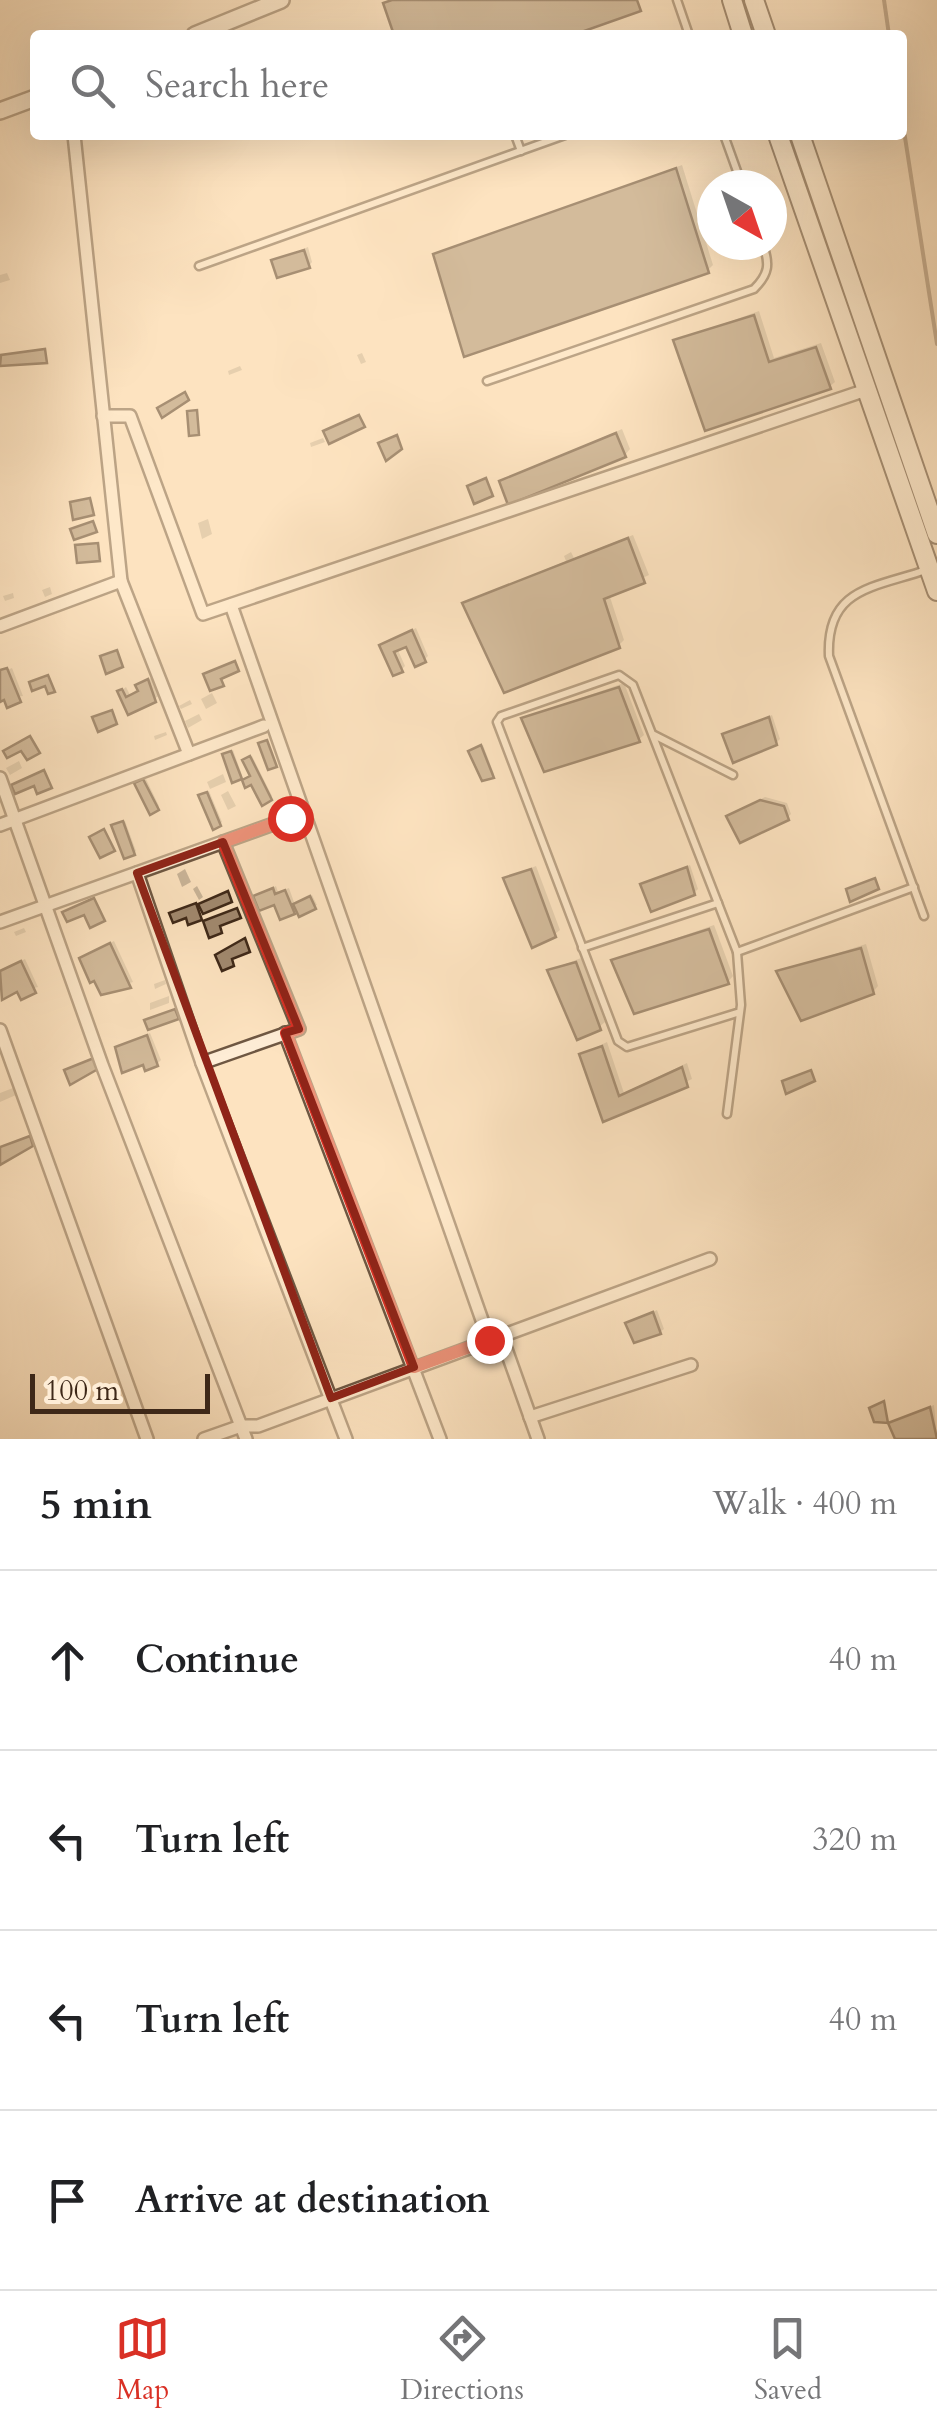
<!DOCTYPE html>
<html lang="en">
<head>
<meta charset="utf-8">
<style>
	:root { --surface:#fff; --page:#f2f2f2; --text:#202124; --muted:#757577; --line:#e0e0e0; --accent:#d93025 }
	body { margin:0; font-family:Cardo,serif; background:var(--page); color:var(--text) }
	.compass { position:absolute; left:697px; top:170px; width:90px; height:90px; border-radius:50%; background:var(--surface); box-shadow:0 10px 40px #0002; rotate:140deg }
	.scale { position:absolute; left:30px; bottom:25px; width:180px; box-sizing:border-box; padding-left:10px; border:5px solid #3e2818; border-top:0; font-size:28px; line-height:35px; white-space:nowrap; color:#3e2818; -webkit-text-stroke:8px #feedd6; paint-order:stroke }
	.stop { position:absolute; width:30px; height:30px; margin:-22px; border:8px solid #d93025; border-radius:50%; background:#fff }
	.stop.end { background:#d93025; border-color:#fff; box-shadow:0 2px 10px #0008 }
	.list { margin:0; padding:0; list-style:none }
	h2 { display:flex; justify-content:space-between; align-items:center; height:130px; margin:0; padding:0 40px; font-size:42px }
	h2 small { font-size:32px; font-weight:400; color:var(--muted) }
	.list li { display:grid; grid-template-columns:65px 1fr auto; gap:30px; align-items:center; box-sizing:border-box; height:180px; padding:0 40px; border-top:2px solid var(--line) }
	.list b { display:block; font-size:38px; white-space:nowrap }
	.list em { font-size:32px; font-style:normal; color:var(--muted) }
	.icon { flex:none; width:55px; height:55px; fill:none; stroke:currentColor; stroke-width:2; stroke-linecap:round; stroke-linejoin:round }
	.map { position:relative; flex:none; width:937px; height:1439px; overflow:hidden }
	.search { position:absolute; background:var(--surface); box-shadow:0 10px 40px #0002; left:30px; right:30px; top:30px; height:110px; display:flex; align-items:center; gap:25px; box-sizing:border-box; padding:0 35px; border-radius:10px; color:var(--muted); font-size:38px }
	.sheet { height:850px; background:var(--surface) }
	nav { display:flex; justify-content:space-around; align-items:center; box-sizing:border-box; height:140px; border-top:2px solid var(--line); background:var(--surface); font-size:28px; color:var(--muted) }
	nav a { display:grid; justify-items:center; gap:5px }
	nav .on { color:var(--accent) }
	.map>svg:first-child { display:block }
</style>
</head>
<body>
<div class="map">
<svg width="937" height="1439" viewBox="0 0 937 1439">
	<rect width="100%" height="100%" fill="#fde3c0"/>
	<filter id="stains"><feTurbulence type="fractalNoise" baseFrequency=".002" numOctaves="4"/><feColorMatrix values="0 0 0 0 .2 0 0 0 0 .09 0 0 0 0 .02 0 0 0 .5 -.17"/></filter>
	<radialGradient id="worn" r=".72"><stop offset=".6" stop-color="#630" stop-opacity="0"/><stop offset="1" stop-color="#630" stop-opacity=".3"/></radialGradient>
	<!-- shadow -->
	<g fill="#0003">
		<polygon points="682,165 713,265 708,270 436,255"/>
		<polygon points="308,247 312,262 309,266 274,261"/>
		<polygon points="7,273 10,280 0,283 0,275"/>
		<polygon points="759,311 774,358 821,343 835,382 829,387 676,341"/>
		<polygon points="362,353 366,362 361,364 357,355"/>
		<polygon points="240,366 242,370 229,375 228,371"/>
		<polygon points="622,429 630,449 625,455 502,482"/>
		<polygon points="323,438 325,442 311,447 310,443"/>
		<polygon points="208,519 212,534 202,539 198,523"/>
		<polygon points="633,535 649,575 609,594 624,640 618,646 465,603 566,561 564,556 571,552 574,558"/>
		<polygon points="50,587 52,594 45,597 42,590"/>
		<polygon points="13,593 14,598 5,601 3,596"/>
		<polygon points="416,628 428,656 424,660 407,643 397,648 405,666 401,670 382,645"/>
		<polygon points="12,668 23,696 0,699 0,673"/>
		<polygon points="152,677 159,696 129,712 120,692 126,687 130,695"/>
		<polygon points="624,683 644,735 638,740 524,718"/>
		<polygon points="212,693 217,703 206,709 201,699"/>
		<polygon points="190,700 192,704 181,709 179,706"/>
		<polygon points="199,714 202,720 188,728 185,721"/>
		<polygon points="772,715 780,739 776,743 725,735"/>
		<polygon points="166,732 167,735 155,740 154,736"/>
		<polygon points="483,745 494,774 492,776 473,750"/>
		<polygon points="233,750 242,775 240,777 227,753"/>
		<polygon points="252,756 272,796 270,798 253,776 247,759"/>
		<polygon points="19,761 22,768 10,775 6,768"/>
		<polygon points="223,774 226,782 210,789 207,782"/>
		<polygon points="146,779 159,806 157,808 139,782"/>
		<polygon points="209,791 222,822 220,824 203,794"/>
		<polygon points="228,791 236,806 228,810 221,795"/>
		<polygon points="765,797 787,803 791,814 787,818 729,816"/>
		<polygon points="125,821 136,851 134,853 116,824"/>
		<polygon points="297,829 299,834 287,839 285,834"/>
		<polygon points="690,865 698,889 694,893 643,884"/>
		<polygon points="536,866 560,930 554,935 506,878"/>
		<polygon points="185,869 191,882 182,887 177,874"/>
		<polygon points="197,886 203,897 199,900 193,889"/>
		<polygon points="276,886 278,892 289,888 295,905 312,895 317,905 293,912 256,897"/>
		<polygon points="714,925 733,976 728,982 614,960"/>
		<polygon points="24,928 26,932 16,936 14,932"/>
		<polygon points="114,941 133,982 102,992 82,958"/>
		<polygon points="866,944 878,986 873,992 779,972"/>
		<polygon points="581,958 605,1022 599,1027 550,970"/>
		<polygon points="25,959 38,987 2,997 0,971"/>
		<polygon points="165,980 166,984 155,989 154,984"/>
		<polygon points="169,996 169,1003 150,1010 150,1003"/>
		<polygon points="150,1033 161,1060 157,1064 118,1048"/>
		<polygon points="607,1042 624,1093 687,1063 692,1079 604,1119 582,1054"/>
		<polygon points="13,1088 16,1095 0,1102 0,1093"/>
		<polygon points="657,1310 664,1329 660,1332 628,1324"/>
		<polygon points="934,1405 937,1437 898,1439 891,1423 895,1420"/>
	</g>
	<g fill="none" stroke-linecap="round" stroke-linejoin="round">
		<!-- stream -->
		<g stroke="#8a725b" stroke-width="4">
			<polyline points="884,0 889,35"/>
			<polyline points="902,118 937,344"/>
		</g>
	</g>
	<!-- building -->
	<g fill="#a1896f" stroke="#3e2818" stroke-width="2.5">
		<polygon points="392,0 637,0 641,11 573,35 394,35 383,3"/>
		<polygon points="676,168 709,273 464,357 433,254"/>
		<polygon points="304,250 310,268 277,278 271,260"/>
		<polygon points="754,315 769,362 816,347 831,389 705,431 673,340"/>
		<polygon points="45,349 47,363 0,366 1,355"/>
		<polygon points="185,392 189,400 162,418 157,408"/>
		<polygon points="197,410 199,435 189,436 187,411"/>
		<polygon points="359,415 365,427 329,444 323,431"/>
		<polygon points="616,433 626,457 508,505 499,481"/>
		<polygon points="397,435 402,449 386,461 378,443"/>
		<polygon points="486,478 493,496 474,504 467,486"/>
		<polygon points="90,498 94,515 73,520 70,502"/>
		<polygon points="93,521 97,532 74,540 70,529"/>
		<polygon points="628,538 645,583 604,599 620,648 504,693 462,603"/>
		<polygon points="98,543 100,561 77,563 75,545"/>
		<polygon points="412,630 426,662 415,667 406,647 394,652 403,672 393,676 379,645"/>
		<polygon points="117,650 123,667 106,674 100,656"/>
		<polygon points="235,661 239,671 221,679 224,686 210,691 203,674"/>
		<polygon points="7,668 21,702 7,708 4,700 0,702 0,670"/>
		<polygon points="48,675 55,692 48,694 45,686 32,691 29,682"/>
		<polygon points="148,679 156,702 128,715 117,691 122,689 126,697 138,691 135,685"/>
		<polygon points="619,687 640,742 544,772 521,718"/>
		<polygon points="112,710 117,724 98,732 92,717"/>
		<polygon points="769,717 777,745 733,763 722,734"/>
		<polygon points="30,736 40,753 27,760 21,751 7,758 3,751"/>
		<polygon points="267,740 277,767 268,770 258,743"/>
		<polygon points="481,745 494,778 482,781 468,751"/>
		<polygon points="231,751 242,779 232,783 222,754"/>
		<polygon points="250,756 272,800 262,806 251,785 245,788 242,780 250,776 242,760"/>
		<polygon points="44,770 52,788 37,794 34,786 15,794 11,785"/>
		<polygon points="143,779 159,810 150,815 134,783"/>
		<polygon points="207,792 221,826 213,830 198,795"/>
		<polygon points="760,800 784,806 789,820 740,843 726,816"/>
		<polygon points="123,821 135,855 124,859 111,825"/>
		<polygon points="104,829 115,851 100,858 89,837"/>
		<polygon points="687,867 695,895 651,912 640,884"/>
		<polygon points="531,869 556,937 532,948 503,878"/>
		<polygon points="875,878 879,889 850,902 846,889"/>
		<polygon points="273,888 275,894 285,890 295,914 280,920 274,905 259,911 253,896"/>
		<polygon points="228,891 232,902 203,914 198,904"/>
		<polygon points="310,896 316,909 299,917 293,904"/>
		<polygon points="94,898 105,921 90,928 84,915 67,922 62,912"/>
		<polygon points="196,903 202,920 188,925 186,918 173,923 169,913"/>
		<polygon points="237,908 241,918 220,926 222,933 209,938 203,921"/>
		<polygon points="709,929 729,984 634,1014 611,960"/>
		<polygon points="245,938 250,952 232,959 234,966 222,971 215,955"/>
		<polygon points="110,943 131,988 101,995 94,981 90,983 79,958"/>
		<polygon points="861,948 874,994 801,1021 776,971"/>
		<polygon points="21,961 36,993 21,1000 17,992 2,1000 0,971"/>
		<polygon points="576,962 601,1030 577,1040 547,970"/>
		<polygon points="175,1009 179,1019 148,1030 144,1020"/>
		<polygon points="147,1035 158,1066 145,1071 143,1065 122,1073 115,1047"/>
		<polygon points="602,1046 619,1096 682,1067 688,1087 603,1122 579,1054"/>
		<polygon points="94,1058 98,1069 70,1085 64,1070"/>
		<polygon points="811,1070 815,1081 786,1094 782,1081"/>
		<polygon points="30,1136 33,1146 0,1165 0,1147"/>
		<polygon points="653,1312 661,1334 634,1343 625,1323"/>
		<polygon points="884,1401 888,1423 874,1422 869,1408"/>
		<polygon points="930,1407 937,1439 895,1439 888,1423"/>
	</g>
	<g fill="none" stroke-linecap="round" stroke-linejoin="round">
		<!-- service casing -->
		<g stroke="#6e5742" stroke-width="11">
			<g id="service">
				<polyline points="677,0 689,35"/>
				<polyline points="515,135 521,151"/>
				<polyline points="724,135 742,185"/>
				<polyline points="199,266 565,135"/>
				<path d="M487,381L754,289C769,274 770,264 763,245"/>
				<polyline points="654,735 733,775"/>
				<path d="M924,916L829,656C826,588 873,588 926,570"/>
				<polyline points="582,948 718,903"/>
				<polyline points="737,952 914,887"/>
				<polyline points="727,1114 741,1005 737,952 633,685 619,675 501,716 497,722 618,1041 627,1047 740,1012"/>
			</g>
		</g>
		<!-- minor casing -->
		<g stroke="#6e5742" stroke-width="16">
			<g id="minor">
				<polyline points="74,135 121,581 189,754"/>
				<polyline points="103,416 130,416 203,614 869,389"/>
				<polyline points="231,605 489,1340"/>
				<polyline points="0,626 121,581"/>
				<polyline points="0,778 102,1065 246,1439"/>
				<polyline points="0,825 264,726"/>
				<polyline points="137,873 202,1063 346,1439"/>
				<polyline points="0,922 290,818"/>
				<polyline points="0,1030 147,1439"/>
				<polyline points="285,1033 440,1439"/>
				<polyline points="202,1063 299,1029 223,842"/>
				<polyline points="501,1335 538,1439"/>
				<polyline points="530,1417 691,1365"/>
				<polyline points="204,1439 241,1426 258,1426 710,1259"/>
			</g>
		</g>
		<!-- tertiary casing -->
		<g stroke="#6e5742" stroke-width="20">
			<g id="tertiary">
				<polyline points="195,35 281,0"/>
				<polyline points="0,111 35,98"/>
			</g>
		</g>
		<!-- secondary casing -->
		<g stroke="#3e2818" stroke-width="22">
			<g id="secondary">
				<polyline points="732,0 743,35"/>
				<polyline points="754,0 766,35"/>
				<polyline points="778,135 937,591"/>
				<polyline points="800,135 937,534"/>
			</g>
		</g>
		<!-- service -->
		<use href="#service" stroke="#feedd6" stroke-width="6"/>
		<!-- minor -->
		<use href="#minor" stroke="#feedd6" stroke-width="11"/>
		<!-- tertiary -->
		<use href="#tertiary" stroke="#feedd6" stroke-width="15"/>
		<!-- secondary -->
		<use href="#secondary" stroke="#feedd6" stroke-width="18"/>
	</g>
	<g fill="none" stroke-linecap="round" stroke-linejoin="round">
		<!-- route -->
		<polyline stroke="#d93025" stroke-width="12" points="290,818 223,842 299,1029 286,1033 414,1367 489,1340"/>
	</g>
	<!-- marked area -->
	<path d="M0 0H937V1439H0ZM223,842L299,1029L285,1033L414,1367L331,1398L137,873Z" fill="#fde3c0" fill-opacity=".55" fill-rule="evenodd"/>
	<path fill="none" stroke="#8f2418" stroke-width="8" stroke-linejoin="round" d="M223,842L299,1029L285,1033L414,1367L331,1398L137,873Z"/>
	<rect width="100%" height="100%" filter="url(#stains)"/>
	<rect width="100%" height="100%" fill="url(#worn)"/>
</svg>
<svg class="compass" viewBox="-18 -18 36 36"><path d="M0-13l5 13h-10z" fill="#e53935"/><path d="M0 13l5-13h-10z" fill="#757577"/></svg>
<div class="scale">100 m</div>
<div class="stop" style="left:290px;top:818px"></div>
<div class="stop end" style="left:489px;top:1340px"></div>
<div class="search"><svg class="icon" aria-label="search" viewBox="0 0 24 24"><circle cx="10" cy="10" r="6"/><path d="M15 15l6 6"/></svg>Search here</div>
</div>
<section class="sheet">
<h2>5 min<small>Walk · 400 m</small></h2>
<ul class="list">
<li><svg class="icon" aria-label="ahead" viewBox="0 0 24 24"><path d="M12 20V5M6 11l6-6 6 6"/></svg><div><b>Continue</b></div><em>40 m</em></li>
<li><svg class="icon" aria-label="left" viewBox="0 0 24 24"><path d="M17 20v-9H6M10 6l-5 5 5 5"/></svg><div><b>Turn left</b></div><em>320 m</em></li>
<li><svg class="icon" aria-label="left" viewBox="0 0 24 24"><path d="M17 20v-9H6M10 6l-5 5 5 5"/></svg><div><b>Turn left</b></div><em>40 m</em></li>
<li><svg class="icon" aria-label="arrive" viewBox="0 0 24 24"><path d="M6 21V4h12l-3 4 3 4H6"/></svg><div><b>Arrive at destination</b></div></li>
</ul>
</section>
<nav>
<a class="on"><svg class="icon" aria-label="map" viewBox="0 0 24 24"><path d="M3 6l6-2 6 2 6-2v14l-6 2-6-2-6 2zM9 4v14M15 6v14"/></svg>Map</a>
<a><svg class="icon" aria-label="directions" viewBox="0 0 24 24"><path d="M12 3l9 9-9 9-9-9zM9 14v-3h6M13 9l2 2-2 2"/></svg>Directions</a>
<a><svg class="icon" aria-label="saved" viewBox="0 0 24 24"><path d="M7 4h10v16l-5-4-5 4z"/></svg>Saved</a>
</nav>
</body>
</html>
